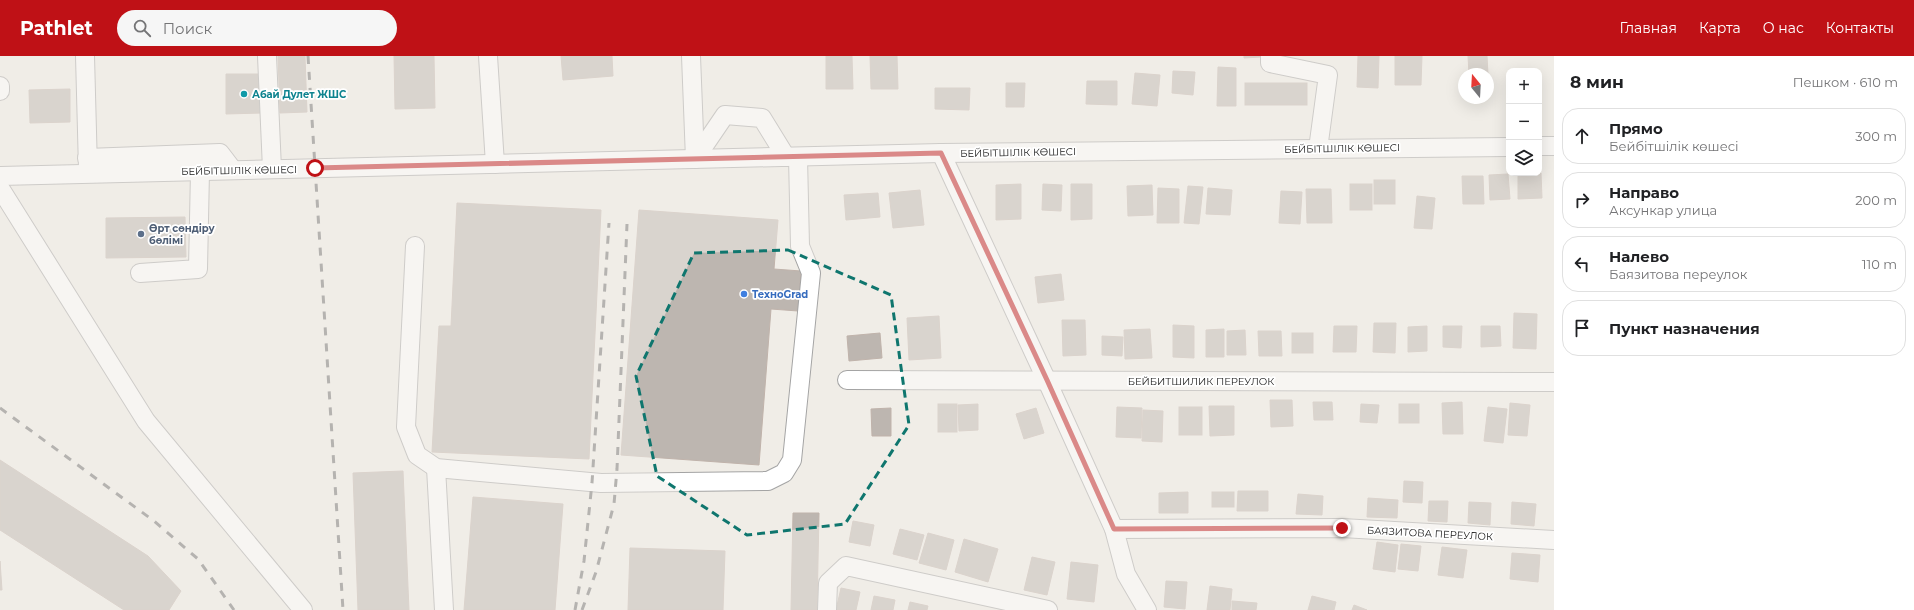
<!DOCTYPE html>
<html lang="ru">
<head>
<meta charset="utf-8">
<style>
	:root { --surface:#fff; --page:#f6f6f6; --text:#202124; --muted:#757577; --line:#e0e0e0; --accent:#bf1116 }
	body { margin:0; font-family:Montserrat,sans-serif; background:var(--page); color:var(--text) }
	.controls { position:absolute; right:12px; top:12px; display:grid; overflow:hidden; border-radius:8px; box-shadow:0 4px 16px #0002 }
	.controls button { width:36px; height:36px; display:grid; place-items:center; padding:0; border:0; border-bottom:1px solid var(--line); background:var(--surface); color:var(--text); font:20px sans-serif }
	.compass { position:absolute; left:1458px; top:12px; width:36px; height:36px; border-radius:50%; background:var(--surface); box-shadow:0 4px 16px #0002; rotate:342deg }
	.stop { position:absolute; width:12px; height:12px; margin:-9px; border:3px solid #bf1116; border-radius:50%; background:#fff }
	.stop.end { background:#bf1116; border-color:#fff; box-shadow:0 1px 4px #0008 }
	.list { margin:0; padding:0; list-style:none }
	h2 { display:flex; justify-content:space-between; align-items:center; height:52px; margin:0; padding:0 16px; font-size:17px }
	h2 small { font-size:13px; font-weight:400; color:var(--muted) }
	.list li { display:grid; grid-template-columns:26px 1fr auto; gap:12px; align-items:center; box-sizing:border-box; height:56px; margin:0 8px 8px; padding:0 8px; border:1px solid var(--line); border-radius:16px }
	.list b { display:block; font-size:15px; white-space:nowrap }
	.list p { margin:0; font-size:13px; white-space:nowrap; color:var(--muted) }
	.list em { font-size:13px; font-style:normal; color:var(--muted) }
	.icon { flex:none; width:22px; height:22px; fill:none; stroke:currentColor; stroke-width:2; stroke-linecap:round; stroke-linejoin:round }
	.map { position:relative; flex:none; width:1554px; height:554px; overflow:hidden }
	header { display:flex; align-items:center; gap:24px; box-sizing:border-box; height:56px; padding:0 20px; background:var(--accent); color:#fff }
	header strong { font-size:19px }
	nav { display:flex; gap:22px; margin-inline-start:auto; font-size:14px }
	.search { width:280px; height:36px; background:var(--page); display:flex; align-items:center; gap:10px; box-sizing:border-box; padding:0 14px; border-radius:22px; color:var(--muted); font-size:15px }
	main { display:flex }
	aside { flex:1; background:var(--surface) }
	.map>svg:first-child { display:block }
</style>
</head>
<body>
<header>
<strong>Pathlet</strong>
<div class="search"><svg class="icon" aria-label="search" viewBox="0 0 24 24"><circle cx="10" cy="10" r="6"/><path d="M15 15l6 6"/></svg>Поиск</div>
<nav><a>Главная</a><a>Карта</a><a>О нас</a><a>Контакты</a></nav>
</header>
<main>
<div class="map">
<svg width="1554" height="554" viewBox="0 0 1554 554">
	<rect width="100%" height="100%" fill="#f0ede7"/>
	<!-- building -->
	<g fill="#bdb6b0" stroke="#c0b3ab">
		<polygon points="278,0 305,0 307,56 280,57"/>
		<polygon points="394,0 434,0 435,52 395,53"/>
		<polygon points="561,0 612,0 613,20 563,24"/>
		<polygon points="826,0 852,0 853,33 826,33"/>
		<polygon points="870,0 897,0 898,33 871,33"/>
		<polygon points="1244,0 1261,0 1261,1 1244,2"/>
		<polygon points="1358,0 1379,0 1378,32 1357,31"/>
		<polygon points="1395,0 1422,0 1421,29 1395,29"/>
		<polygon points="1468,0 1487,0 1488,18 1469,18"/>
		<polygon points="1218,11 1236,12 1236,50 1217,50"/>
		<polygon points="1173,15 1195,16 1193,39 1172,37"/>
		<polygon points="1135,17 1160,19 1157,50 1132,48"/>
		<polygon points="226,18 261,18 262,57 226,58"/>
		<polygon points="1087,25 1117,25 1117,49 1086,48"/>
		<polygon points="1006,27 1025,27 1024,51 1006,51"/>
		<rect x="1245" y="27" width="62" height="22"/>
		<polygon points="935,32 970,32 969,54 935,53"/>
		<polygon points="70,33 70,66 30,67 29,34"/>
		<polygon points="1541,117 1542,142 1518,143 1518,118"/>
		<polygon points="1508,118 1510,143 1490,144 1489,119"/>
		<polygon points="1462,120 1483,120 1484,148 1463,148"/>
		<rect x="1374" y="124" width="21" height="24"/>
		<polygon points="1021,128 1021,163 996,164 996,129"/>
		<polygon points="1043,128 1062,129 1061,155 1042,154"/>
		<polygon points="1071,128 1092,128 1092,163 1071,164"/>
		<rect x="1350" y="128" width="22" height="26"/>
		<polygon points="1152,129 1153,159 1128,160 1127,130"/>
		<polygon points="1188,130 1203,131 1199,168 1184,167"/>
		<polygon points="1158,132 1179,133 1179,167 1157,167"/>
		<polygon points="1208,132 1232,134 1230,159 1206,158"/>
		<polygon points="1306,133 1331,133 1332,167 1307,167"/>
		<polygon points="920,134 924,169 893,172 889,137"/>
		<polygon points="1281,135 1302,136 1300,168 1279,167"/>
		<polygon points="878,137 880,161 846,164 844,139"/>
		<polygon points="1417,140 1435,142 1432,173 1414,172"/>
		<polygon points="457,147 601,154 589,403 432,396 439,270 451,270"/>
		<polygon points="639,154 778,164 774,213 801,215 798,255 771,253 759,409 621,399"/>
		<polygon points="185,161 186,201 106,202 106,162"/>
		<polygon points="1061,218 1064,244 1038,247 1035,221"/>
		<polygon points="1514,257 1537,258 1536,293 1513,292"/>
		<polygon points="939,260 941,302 909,304 907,262"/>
		<polygon points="1062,264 1085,264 1086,299 1063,300"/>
		<polygon points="1374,267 1396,267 1395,297 1373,296"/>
		<polygon points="1173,269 1194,270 1194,302 1173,301"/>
		<polygon points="1334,270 1357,270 1356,296 1333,296"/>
		<polygon points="1427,270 1427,295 1408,296 1408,271"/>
		<polygon points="1443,270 1462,270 1461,292 1443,291"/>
		<polygon points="1481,270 1500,270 1501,290 1481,291"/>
		<polygon points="1150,273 1152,302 1125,303 1124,274"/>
		<polygon points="1224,273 1224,301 1206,301 1206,274"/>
		<polygon points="1245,274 1246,299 1227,299 1227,275"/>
		<polygon points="1258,275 1281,275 1282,300 1259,300"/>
		<polygon points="880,277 882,302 849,305 847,280"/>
		<rect x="1292" y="277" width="21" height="20"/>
		<polygon points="1102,280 1123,281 1122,300 1102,299"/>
		<polygon points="1270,344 1292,344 1293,370 1271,371"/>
		<polygon points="1313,346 1332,346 1333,364 1314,364"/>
		<polygon points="1462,346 1463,378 1443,378 1442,347"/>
		<polygon points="1510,347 1530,349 1527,380 1508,379"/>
		<rect x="938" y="348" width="19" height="28"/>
		<polygon points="978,348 978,374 959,375 958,349"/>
		<polygon points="1361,348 1379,349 1377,367 1360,366"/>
		<rect x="1399" y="348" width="20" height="19"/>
		<polygon points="1209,350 1234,350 1234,379 1210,380"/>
		<polygon points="1117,351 1142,352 1141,382 1116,381"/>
		<rect x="1179" y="351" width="23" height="28"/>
		<polygon points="1488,351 1507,353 1503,387 1484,385"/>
		<polygon points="891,352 891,380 872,380 871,353"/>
		<polygon points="1036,352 1044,377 1024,383 1016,358"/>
		<polygon points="1143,354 1163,355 1162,386 1142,385"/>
		<polygon points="0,404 148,500 181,535 169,554 124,554 0,474"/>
		<polygon points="403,415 409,554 358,554 353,417"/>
		<polygon points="1404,425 1423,426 1422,447 1403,446"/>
		<polygon points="1238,435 1268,435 1268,455 1237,455"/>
		<polygon points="1188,436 1188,457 1159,457 1159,437"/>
		<rect x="1212" y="436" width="22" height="15"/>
		<polygon points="1298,438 1323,440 1322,459 1296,458"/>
		<polygon points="473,441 563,448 555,554 464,554"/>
		<polygon points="1368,442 1398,444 1397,462 1367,461"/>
		<polygon points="1429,445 1448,445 1447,466 1428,465"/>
		<polygon points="1469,446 1491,447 1490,469 1468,467"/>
		<polygon points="1512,446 1536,448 1534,470 1511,468"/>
		<polygon points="793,457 819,457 817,554 791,554"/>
		<polygon points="853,465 874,469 870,490 849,486"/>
		<polygon points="900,473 924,479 917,504 893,498"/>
		<polygon points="928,477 954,484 946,514 919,507"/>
		<polygon points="964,483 998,493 988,526 955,516"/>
		<polygon points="1377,486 1398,489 1395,516 1373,513"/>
		<polygon points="1401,488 1421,490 1418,515 1398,513"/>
		<polygon points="1442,491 1467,494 1463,522 1438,519"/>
		<polygon points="630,492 725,495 723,554 628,554"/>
		<polygon points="1512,497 1540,499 1538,526 1510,523"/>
		<polygon points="1032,501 1055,506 1047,539 1024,534"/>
		<polygon points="0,505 2,534 0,534"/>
		<polygon points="1071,506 1098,509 1094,546 1067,543"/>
		<polygon points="1166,525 1187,526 1185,553 1164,551"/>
		<polygon points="1210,530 1232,533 1230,554 1207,554"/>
		<polygon points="841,532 860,536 856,554 836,554"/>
		<polygon points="874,540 895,544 893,554 871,554"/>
		<polygon points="1312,540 1336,546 1334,554 1308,554"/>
		<polygon points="1232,545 1257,547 1256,554 1232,554"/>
		<polygon points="910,546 928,550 927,554 908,554"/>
		<polygon points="1354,549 1367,554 1352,554"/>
	</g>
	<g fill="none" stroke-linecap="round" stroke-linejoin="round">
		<!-- minor casing -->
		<g stroke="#a4a4a4" stroke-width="20">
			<g id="minor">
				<polyline points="85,0 88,113"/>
				<polyline points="267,0 272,113"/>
				<polyline points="488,0 495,108"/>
				<polyline points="691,0 695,103"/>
				<polyline points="1270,0 1270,7 1328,19 1318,93"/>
				<polyline points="0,30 0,35"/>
				<polyline points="1539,90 1554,90"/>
				<polyline points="941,97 1047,325 1114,473 1126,518 1147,554"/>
				<polyline points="87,102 220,97 233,114"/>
				<polyline points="695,103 725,59 762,62 786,101"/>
				<polyline points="0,120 941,97 1509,91"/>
				<polyline points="0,132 146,365 303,554"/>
				<polyline points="415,190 406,371 417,399 436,412 601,427 768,425 784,417 792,404 811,217 800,190 798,101"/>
				<polyline points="140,217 198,213 200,115"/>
				<polyline points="847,324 1554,326"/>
				<polyline points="436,412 444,554"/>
				<polyline points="1114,473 1342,472 1554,484"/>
				<polyline points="827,554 828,527 846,510 1048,554"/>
			</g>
		</g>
		<!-- minor -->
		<use href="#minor" stroke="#fff" stroke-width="18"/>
		<!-- rail -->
		<g stroke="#6e6e6e" stroke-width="3" stroke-dasharray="8 8" stroke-linecap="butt">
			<polyline points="308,0 343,554"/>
			<polyline points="0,352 154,465 198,503 234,554"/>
			<polyline points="575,554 584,505 592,427 609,167"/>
			<polyline points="582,554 596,516 614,448 617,413 627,168"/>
		</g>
	</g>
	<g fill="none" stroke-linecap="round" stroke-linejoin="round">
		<!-- route -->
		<polyline stroke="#bf1116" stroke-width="5" points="315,112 941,97 1047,324 1114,473 1342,472"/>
	</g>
	<!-- marked area -->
	<path d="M0 0H1554V554H0ZM788,194L891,239L909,369L845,468L747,479L657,420L636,320L694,197Z" fill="#f0ede7" fill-opacity=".55" fill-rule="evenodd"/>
	<path fill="none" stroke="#0f766e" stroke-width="3" stroke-dasharray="8 5" stroke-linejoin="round" d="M788,194L891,239L909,369L845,468L747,479L657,420L636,320L694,197Z"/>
	<!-- markers -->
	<circle fill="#0f9aa8" stroke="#fff" stroke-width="1.5" cx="244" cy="38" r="4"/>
	<circle fill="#5c6f8a" stroke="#fff" stroke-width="1.5" cx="141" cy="178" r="4"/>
	<circle fill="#3f7fe0" stroke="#fff" stroke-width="1.5" cx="744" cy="238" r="4"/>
	<g text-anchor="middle" stroke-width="3.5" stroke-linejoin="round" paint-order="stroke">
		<!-- culture labels -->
		<g font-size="10" font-weight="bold" fill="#0d838f" stroke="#fff" text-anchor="start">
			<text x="252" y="42">Абай Дулет ЖШС</text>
		</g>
		<!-- street labels -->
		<g font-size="10" fill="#202020" stroke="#fff">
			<text transform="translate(1342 92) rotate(-1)" y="4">БЕЙБІТШІЛІК КӨШЕСІ</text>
			<text transform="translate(1018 96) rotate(-1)" y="4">БЕЙБІТШІЛІК КӨШЕСІ</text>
			<text transform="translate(239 114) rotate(-1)" y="4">БЕЙБІТШІЛІК КӨШЕСІ</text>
			<text x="1201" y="329">БЕЙБИТШИЛИК ПЕРЕУЛОК</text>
			<text transform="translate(1430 477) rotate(3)" y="4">БАЯЗИТОВА ПЕРЕУЛОК</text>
		</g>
		<!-- service labels -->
		<g font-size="10" font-weight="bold" fill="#4e5e75" stroke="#fff" text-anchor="start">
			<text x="149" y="176">Өрт сөндіру<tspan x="149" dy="12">бөлімі</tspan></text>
		</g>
		<!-- shop labels -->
		<g font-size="10" font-weight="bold" fill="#366cbe" stroke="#fff" text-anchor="start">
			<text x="752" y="242">ТехноGrad</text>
		</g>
	</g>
</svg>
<div class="controls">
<button>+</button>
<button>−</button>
<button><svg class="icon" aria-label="layers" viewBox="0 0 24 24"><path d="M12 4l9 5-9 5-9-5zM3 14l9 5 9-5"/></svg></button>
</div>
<svg class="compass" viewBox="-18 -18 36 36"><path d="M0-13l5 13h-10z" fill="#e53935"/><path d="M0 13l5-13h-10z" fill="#757577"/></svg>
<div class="stop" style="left:315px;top:112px"></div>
<div class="stop end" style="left:1342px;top:472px"></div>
</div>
<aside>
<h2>8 мин<small>Пешком · 610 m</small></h2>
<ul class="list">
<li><svg class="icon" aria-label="ahead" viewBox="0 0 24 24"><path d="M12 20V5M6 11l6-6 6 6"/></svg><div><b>Прямо</b><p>Бейбітшілік көшесі</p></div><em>300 m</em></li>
<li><svg class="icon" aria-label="right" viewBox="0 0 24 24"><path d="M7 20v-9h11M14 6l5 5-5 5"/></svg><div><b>Направо</b><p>Аксункар улица</p></div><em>200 m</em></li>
<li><svg class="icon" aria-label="left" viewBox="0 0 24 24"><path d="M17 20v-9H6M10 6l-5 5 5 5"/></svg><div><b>Налево</b><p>Баязитова переулок</p></div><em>110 m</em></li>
<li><svg class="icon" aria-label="arrive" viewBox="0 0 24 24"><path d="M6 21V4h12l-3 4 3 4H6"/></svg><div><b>Пункт назначения</b></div></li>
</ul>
</aside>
</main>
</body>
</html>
